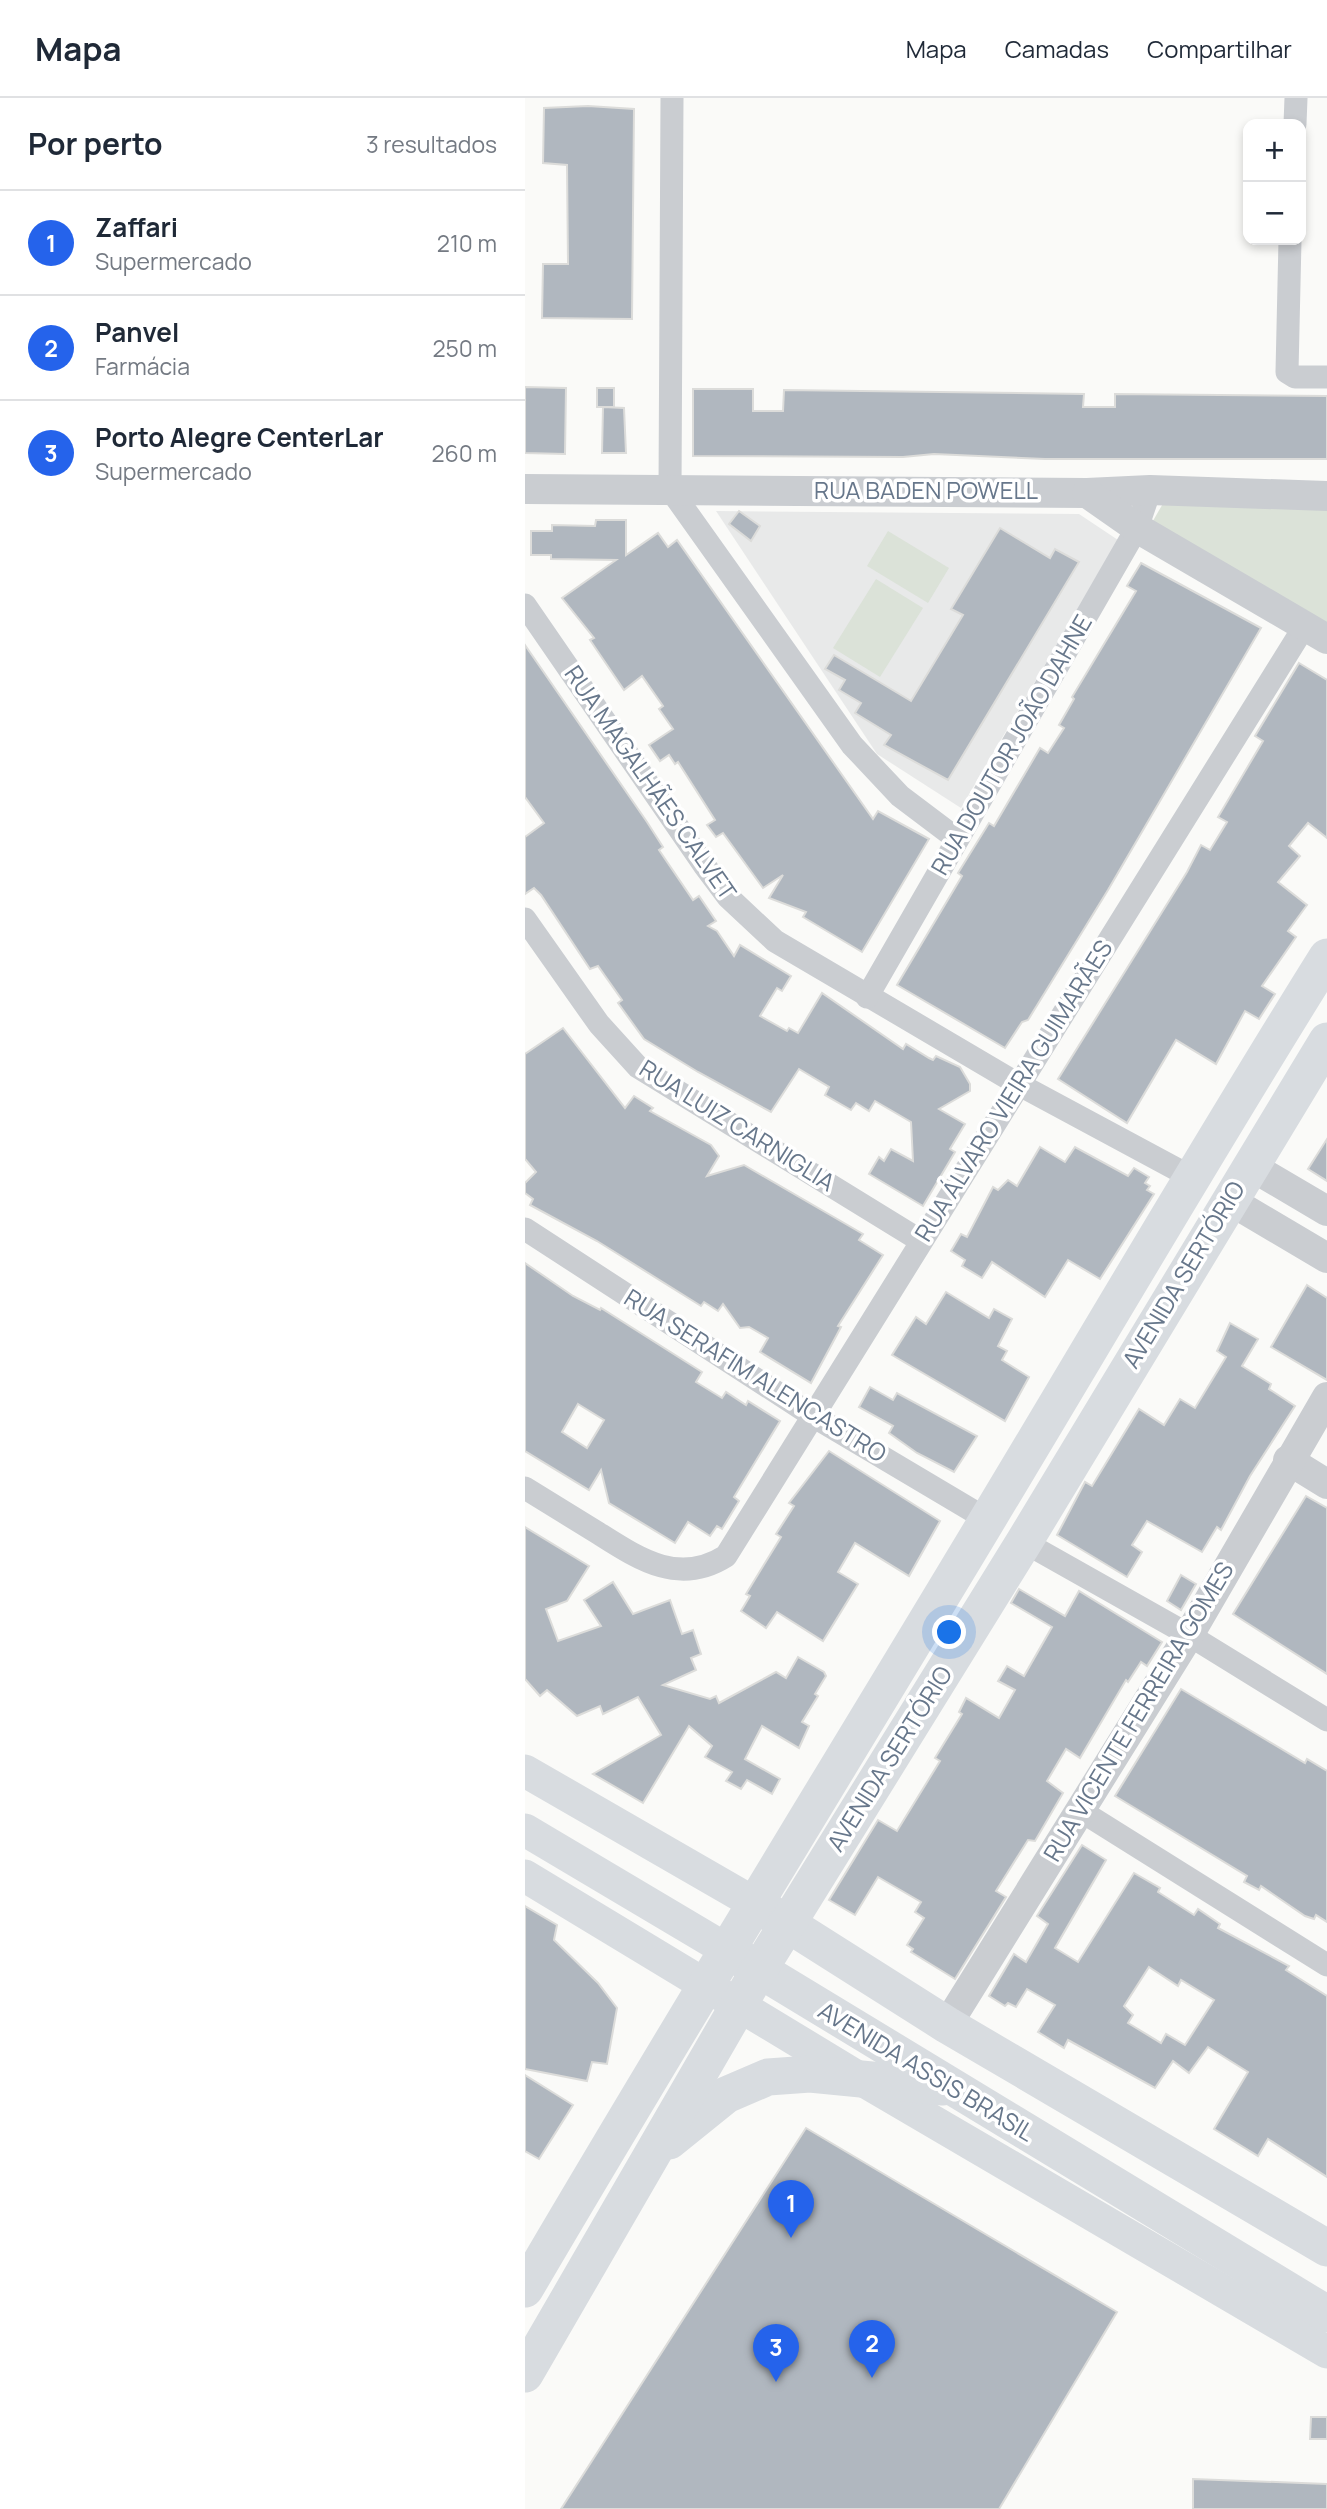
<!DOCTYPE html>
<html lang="pt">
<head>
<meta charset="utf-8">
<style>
	:root { --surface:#fff; --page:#f2f2f3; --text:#1f2937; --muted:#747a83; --line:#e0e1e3; --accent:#2563eb }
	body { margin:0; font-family:Manrope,sans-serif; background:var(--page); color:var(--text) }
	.controls { position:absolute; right:21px; top:21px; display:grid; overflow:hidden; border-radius:14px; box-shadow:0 4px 10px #0003 }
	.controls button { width:63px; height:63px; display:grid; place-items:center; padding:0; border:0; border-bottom:2px solid var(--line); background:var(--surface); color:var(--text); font:35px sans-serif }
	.you { position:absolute; left:425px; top:1535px; width:24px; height:24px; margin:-18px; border:5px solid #fff; border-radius:50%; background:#1a73e8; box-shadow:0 0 0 10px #1a73e833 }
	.badge { display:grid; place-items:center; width:46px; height:46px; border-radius:50%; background:var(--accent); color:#fff; font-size:23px; font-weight:700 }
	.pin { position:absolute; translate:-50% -58px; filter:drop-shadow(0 2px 4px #0008) }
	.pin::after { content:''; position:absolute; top:37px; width:24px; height:21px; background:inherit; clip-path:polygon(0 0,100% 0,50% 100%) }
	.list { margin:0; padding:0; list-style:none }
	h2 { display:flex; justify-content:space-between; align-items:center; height:91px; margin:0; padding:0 28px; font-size:30px }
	h2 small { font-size:23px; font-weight:400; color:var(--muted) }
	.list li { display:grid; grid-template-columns:46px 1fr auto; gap:21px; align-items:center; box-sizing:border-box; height:105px; padding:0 28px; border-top:2px solid var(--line) }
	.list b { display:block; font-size:26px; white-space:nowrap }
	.list p { margin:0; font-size:23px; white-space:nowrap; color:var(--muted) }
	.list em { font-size:23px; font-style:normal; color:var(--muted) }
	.map { position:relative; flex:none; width:802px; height:2411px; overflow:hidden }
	header { display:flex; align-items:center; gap:42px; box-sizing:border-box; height:98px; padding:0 35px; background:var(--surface); border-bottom:2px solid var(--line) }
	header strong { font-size:33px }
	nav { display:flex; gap:38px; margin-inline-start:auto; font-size:24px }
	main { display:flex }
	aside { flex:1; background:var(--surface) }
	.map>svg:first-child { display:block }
</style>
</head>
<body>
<header>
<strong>Mapa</strong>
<nav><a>Mapa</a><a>Camadas</a><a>Compartilhar</a></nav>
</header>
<main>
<aside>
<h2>Por perto<small>3 resultados</small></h2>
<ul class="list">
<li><span class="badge">1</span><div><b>Zaffari</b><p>Supermercado</p></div><em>210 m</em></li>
<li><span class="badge">2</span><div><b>Panvel</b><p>Farmácia</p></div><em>250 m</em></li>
<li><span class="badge">3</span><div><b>Porto Alegre CenterLar</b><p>Supermercado</p></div><em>260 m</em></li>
</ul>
</aside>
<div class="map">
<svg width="802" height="2411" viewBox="0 0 802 2411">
	<rect width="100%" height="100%" fill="#fafaf8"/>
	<!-- built -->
	<polygon fill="#e8e9e9" points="191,413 554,416 593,442 436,710 352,656"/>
	<!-- park -->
	<g fill="#dbe2d8">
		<polygon points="640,402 802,412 802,528 625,428"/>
		<polygon points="363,433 424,470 403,505 342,468"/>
		<polygon points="351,481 398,510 355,579 308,550"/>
	</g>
	<!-- building -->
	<g fill="#b0b7bf" stroke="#dcdcda" stroke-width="2" fill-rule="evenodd">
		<polygon points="63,8 109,11 107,221 17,220 18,166 43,166 42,67 18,65 19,10"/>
		<polygon points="0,289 41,290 40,356 0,355"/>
		<rect x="72" y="290" width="17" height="19"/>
		<polygon points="168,291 228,291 228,313 258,313 259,292 559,296 558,309 590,309 590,296 802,298 802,361 520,361 409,356 378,359 168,358"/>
		<polygon points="78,309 99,310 101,355 77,355"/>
		<polygon points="214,413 235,428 226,443 204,426"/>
		<polygon points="71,422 101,422 101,457 133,435 143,449 152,442 348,721 353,713 404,741 337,854 278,819 281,814 244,800 258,777 238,790 198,735 191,739 182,727 190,722 153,664 150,666 144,657 135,663 124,647 148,631 134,611 138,608 117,578 99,592 65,542 69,540 37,500 91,462 26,461 26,457 6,457 6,433 27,433 27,427 70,428"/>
		<polygon points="475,430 525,460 530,451 554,464 423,682 359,647 366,637 330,615 336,605 314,592 320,582 300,571 309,557 386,603 438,517 426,511"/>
		<polygon points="616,465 736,530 583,792 503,922 497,924 480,950 372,887 437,778 433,775 464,725 469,728 515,650 523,655 539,630 534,627 549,601 547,599 611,493 602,488"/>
		<polygon points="0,547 122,724 138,749 134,752 168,802 174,798 191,823 183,828 192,833 209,858 215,847 266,878 257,893 252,890 235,918 262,933 264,930 273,935 297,895 378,951 381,946 404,960 408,962 411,958 435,969 445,986 445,993 414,1011 440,1026 425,1051 430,1054 398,1108 344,1076 354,1059 359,1063 366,1051 388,1063 386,1024 350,1003 344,1013 331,1005 326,1012 300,997 304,989 274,971 246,1014 173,974 119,941 93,905 97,902 73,868 65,871 16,797 9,790 0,796 0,739 19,725 0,699"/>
		<polygon points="774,565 802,582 802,740 783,725 764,748 775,758 753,784 782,807 763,833 771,839 737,888 750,896 734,921 720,913 691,966 651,942 602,1025 533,981 662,774 676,747 685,752 702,724 693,719 738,643 730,638"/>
		<polygon points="38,930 100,1010 109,998 128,1010 125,1013 186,1047 194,1058 182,1078 219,1067 338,1136 334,1142 358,1157 313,1228 316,1229 286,1285 235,1254 243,1240 224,1229 215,1230 198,1206 193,1213 179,1204 176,1208 72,1143 5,1107 8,1101 0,1095 0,1085 11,1074 0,1061 0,956"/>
		<polygon points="802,1041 802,1083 783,1071"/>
		<polygon points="515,1049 540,1064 550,1049 603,1078 609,1070 624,1079 620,1085 625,1088 622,1092 629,1096 575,1181 543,1162 520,1199 467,1164 457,1180 437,1168 440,1162 426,1153 436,1136 442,1139 468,1089 473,1092 483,1082 492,1088"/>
		<path d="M0,1165L48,1198L75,1212L76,1210L177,1274L171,1284L197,1300L201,1294L221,1307L223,1303L255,1323L209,1399L214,1403L197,1431L192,1428L185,1438L163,1424L150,1445L84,1405L76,1372L64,1392L0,1353ZM53,1306L79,1322L62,1350L37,1334Z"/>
		<polygon points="782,1187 802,1200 802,1282 746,1249"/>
		<polygon points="421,1194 464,1220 469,1211 487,1221 473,1248 482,1253 477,1262 504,1279 480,1323 367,1257 391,1219 401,1226"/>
		<polygon points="705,1225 733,1241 717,1268 746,1286 744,1291 770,1308 725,1378 696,1432 692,1429 677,1454 622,1423 607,1447 617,1454 602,1479 532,1437 560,1384 567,1388 614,1311 639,1327 655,1301 670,1310 701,1259 692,1253"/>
		<polygon points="345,1289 368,1302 372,1295 452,1338 429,1374 392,1355 364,1335 368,1328 334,1309"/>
		<polygon points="304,1353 415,1423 384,1478 330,1445 313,1474 333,1486 298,1543 252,1514 241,1530 216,1513 225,1498 221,1496 256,1439 251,1436 269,1408 264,1405"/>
		<polygon points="781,1398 802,1410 802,1576 708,1516"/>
		<polygon points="0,1429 64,1468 42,1503 21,1511 33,1543 76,1528 59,1502 88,1484 108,1516 145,1502 157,1536 168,1532 176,1556 166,1560 171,1572 138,1587 185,1601 191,1598 194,1605 251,1574 261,1580 273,1559 299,1574 301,1578 290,1596 293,1598 277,1624 284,1628 274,1650 237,1628 220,1661 255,1681 247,1696 222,1682 216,1691 201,1683 207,1674 180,1659 187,1648 164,1628 118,1705 68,1676 136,1637 113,1599 78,1616 75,1608 52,1618 22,1592 15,1598 0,1581"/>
		<polygon points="656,1477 671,1486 656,1512 642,1503"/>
		<polygon points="494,1491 540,1518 554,1493 637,1544 622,1568 616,1564 603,1584 601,1582 555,1660 541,1651 522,1683 538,1695 510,1743 503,1742 471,1793 481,1799 430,1881 386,1854 388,1851 382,1847 399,1820 390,1814 396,1804 353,1779 330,1817 304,1802 353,1722 372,1733 415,1663 410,1660 437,1616 434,1614 441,1600 474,1620 490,1592 473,1583 482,1568 499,1578 527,1529 486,1505"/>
		<polygon points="656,1591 780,1665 782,1661 802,1673 802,1824 791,1817 789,1821 780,1818 736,1788 734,1792 719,1784 722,1778 590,1698"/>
		<path d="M557,1747L581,1762L530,1850L553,1864L609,1775L635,1790L633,1794L669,1817L673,1811L695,1826L693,1830L764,1868L761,1872L802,1898V2079L743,2041L733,2058L689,2031L723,1974L683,1949L664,1975L648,1963L630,1990L543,1942L539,1950L513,1934L530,1907L502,1891L491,1909L483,1905L480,1908L464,1898L489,1856L501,1864L523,1826L512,1818ZM624,1869L653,1888L656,1882L689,1902L660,1947L641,1936L636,1945L603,1925L608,1917L599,1908Z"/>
		<polygon points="0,1808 32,1827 29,1842 73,1885 92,1910 82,1966 67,1964 62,1983 0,1971"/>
		<polygon points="0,1977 48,2007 14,2061 0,2053"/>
		<polygon points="281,2030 592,2214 474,2411 36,2411"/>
		<polygon points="786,2319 802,2319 802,2341 785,2341"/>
		<polygon points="668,2381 802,2386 802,2411 668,2411"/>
	</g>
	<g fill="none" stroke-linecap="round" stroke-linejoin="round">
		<!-- minor -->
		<g stroke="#cacdd1" stroke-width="23">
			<polyline points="147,0 145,391 327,647 375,698 432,741"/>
			<polyline points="770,26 771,0"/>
			<polyline points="765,142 762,274 770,279 802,279"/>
			<polyline points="0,507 179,767 203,799 250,843 493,986 666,1079"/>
			<polyline points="0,821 74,926 113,969 396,1143"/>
			<polyline points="342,899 612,430 625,392"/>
			<polyline points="0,1131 288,1318 463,1422"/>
			<path d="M0,1390C24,1405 49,1420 73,1435C114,1461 154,1488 201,1458L779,529"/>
			<polyline points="499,1444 664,1537 802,1622"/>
			<polyline points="556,1713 802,1867"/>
		</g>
		<!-- tertiary -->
		<g stroke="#cacdd1" stroke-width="30">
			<polyline points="0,391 562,395 625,392 802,398"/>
			<polyline points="562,395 612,430 802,541"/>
			<polyline points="724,1067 802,1113"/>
			<polyline points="704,1102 802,1160"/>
			<polyline points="763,1362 802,1386"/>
			<polyline points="422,1927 664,1537 802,1299"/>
		</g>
		<!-- secondary -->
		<g stroke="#d8dce0" stroke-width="33">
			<polyline points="0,1673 229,1805"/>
			<polyline points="0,1732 202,1852"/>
			<polyline points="0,1778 339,1983 802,2254"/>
		</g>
		<!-- primary -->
		<g stroke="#d8dce0" stroke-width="37">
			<polyline points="242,1813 422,1927 802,2150"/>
			<polyline points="215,1860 802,2216"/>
			<polyline points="144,2043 201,1997 243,1979 285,1976 418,1989"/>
			<path d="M0,2191C141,1950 287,1713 431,1474C555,1269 675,1062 802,859"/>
			<polyline points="0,2276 234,1872 499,1444 802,943"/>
		</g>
	</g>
	<g text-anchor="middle" stroke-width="7" stroke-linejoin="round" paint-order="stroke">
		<!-- street labels -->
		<g font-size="24" fill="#67778b" stroke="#fff">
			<text x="401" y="401">RUA BADEN POWELL</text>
			<text transform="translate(487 647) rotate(-60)" y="8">RUA DOUTOR JOÃO DAHNE</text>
			<text transform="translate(125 685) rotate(55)" y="8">RUA MAGALHÃES CALVET</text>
			<text transform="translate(489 993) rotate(-58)" y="8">RUA ÁLVARO VIEIRA GUIMARÃES</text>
			<text transform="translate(212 1028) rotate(32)" y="8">RUA LUIZ CARNIGLIA</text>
			<text transform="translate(659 1177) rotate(-59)" y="8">AVENIDA SERTÓRIO</text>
			<text transform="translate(230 1278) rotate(32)" y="8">RUA SERAFIM ALENCASTRO</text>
			<text transform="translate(614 1614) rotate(-59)" y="8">RUA VICENTE FERREIRA GOMES</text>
			<text transform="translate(365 1661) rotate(-58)" y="8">AVENIDA SERTÓRIO</text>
			<text transform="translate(401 1974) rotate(31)" y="8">AVENIDA ASSIS BRASIL</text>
		</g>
	</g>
</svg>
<div class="controls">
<button>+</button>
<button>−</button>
</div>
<div class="you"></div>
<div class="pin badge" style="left:266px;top:2140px">1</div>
<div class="pin badge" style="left:347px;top:2280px">2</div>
<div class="pin badge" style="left:251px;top:2284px">3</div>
</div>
</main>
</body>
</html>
